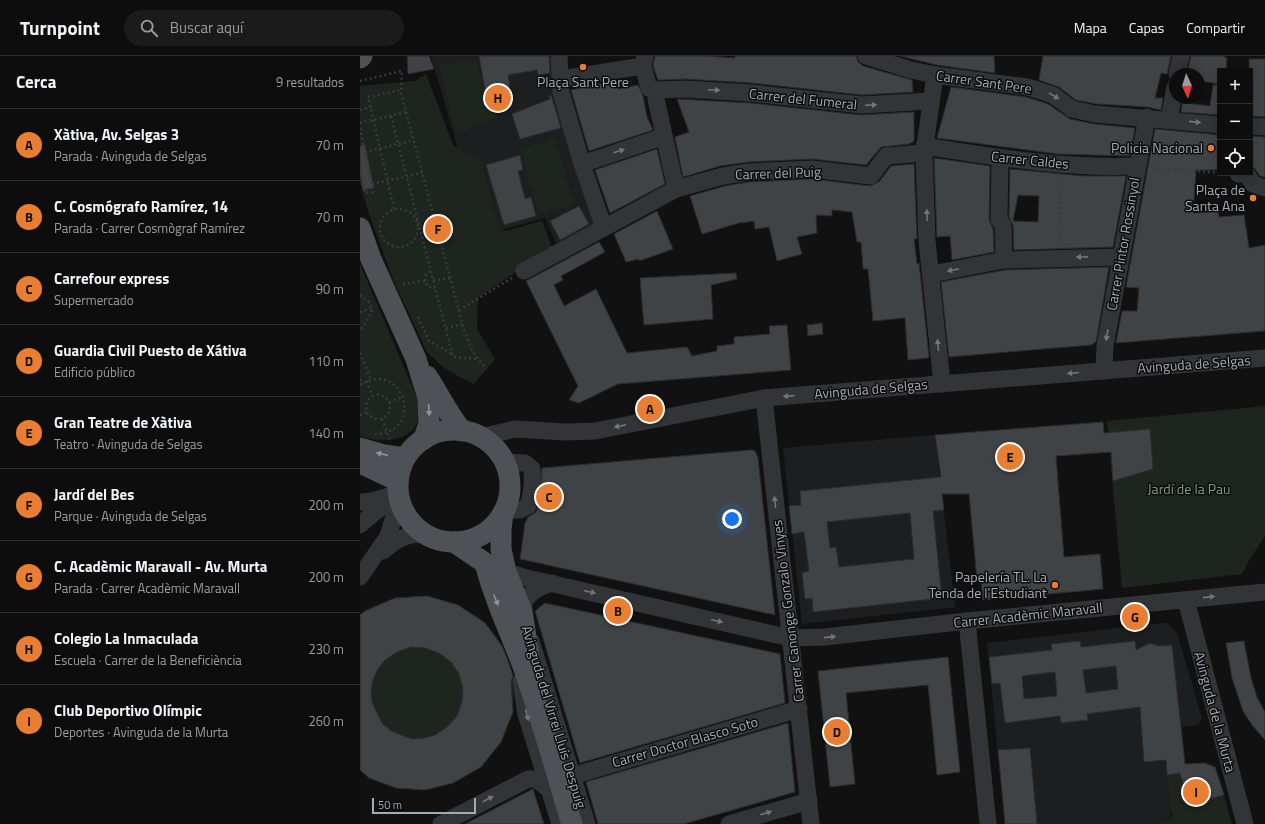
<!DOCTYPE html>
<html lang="es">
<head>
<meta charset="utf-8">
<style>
	:root { --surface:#0d0d0e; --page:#1b1b1c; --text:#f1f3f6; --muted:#9a9c9e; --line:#2d2d2e; --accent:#e97e32 }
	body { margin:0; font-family:"Titillium Web",sans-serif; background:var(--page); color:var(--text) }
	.controls { position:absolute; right:12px; top:12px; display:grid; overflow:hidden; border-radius:0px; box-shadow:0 2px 10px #0003 }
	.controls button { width:36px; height:36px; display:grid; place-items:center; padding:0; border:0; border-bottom:1px solid var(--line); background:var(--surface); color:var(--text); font:20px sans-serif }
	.compass { position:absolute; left:809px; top:12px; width:36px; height:36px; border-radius:50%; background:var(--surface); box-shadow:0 2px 10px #0003; rotate:176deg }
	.scale { position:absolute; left:12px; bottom:10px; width:104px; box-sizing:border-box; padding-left:4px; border:2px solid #a3acb3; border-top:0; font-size:11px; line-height:14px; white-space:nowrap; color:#a3acb3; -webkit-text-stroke:3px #0c0c0d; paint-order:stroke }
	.you { position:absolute; left:372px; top:463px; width:14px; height:14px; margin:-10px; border:3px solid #fff; border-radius:50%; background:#1a73e8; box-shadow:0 0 0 6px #1a73e833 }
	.badge { display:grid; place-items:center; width:26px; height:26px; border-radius:50%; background:var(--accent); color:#111; font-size:13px; font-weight:700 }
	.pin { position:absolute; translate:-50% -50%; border:2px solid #fff; box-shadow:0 1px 4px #0006 }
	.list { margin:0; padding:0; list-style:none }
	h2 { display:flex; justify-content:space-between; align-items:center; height:52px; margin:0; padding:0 16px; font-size:17px }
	h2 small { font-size:13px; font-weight:400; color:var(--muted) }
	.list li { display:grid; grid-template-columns:26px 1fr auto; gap:12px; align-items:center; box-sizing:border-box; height:72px; padding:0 16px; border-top:1px solid var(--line) }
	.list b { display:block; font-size:15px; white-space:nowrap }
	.list p { margin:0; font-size:13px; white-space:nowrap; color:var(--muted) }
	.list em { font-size:13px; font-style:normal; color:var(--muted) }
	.icon { flex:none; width:22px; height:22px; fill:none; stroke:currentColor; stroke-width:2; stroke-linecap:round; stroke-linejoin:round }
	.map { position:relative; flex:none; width:905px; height:768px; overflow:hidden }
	header { display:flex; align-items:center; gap:24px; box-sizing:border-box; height:56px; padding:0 20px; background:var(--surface); border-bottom:1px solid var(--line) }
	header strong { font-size:19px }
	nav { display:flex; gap:22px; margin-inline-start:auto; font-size:14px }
	.search { width:280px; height:36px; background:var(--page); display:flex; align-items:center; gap:10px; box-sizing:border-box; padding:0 14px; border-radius:22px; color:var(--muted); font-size:15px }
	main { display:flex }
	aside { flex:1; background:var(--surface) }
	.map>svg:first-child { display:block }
</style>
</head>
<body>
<header>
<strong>Turnpoint</strong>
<div class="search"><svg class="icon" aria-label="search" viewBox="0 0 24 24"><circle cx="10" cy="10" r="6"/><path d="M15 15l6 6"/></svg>Buscar aquí</div>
<nav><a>Mapa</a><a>Capas</a><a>Compartir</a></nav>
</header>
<main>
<aside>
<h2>Cerca<small>9 resultados</small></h2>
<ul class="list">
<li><span class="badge">A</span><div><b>Xàtiva, Av. Selgas 3</b><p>Parada · Avinguda de Selgas</p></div><em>70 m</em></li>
<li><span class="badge">B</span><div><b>C. Cosmógrafo Ramírez, 14</b><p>Parada · Carrer Cosmògraf Ramírez</p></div><em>70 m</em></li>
<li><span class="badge">C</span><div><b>Carrefour express</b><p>Supermercado</p></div><em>90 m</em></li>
<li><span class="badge">D</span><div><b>Guardia Civil Puesto de Xátiva</b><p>Edificio público</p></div><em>110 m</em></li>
<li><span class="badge">E</span><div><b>Gran Teatre de Xàtiva</b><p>Teatro · Avinguda de Selgas</p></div><em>140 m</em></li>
<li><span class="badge">F</span><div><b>Jardí del Bes</b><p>Parque · Avinguda de Selgas</p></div><em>200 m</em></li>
<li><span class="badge">G</span><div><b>C. Acadèmic Maravall - Av. Murta</b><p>Parada · Carrer Acadèmic Maravall</p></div><em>200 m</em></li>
<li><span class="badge">H</span><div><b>Colegio La Inmaculada</b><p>Escuela · Carrer de la Beneficiència</p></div><em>230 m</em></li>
<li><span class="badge">I</span><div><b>Club Deportivo Olímpic</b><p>Deportes · Avinguda de la Murta</p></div><em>260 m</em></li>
</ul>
</aside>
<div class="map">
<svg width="905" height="768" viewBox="0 0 905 768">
	<rect width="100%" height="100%" fill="#111112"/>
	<!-- built -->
	<g fill="#1d1e1f">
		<polygon points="71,0 190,0 196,41 236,166 234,171 198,192 185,162 137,175 102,107"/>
		<polygon points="575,379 595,551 442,568 423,392"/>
		<polygon points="801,567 807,567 817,576 842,663 840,667 837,669 821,671 810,763 803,766 782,768 645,768 627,587"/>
	</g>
	<!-- green -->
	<g fill="#1e251e">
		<polygon points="117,3 125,42 128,42 137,62 96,78 79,9"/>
		<polygon points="66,18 93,89 106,98 120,101 139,171 146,175 182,165 193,195 160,213 118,242 117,273 135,303 114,328 85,313 67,296 34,226 9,158 0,127 0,30 55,25"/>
		<polygon points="195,82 214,149 178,159 160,92"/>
		<path d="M0,208L57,342C58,346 60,352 59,357C57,387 21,388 0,380Z"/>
		<polygon points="905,350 905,480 890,503 882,518 762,532 747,365"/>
		<path d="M67,540C88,546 107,552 124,566C136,577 144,593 149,608C167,666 128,727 66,733C58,734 47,730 39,728C25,725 12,724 0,714V559C19,543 44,541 67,540Z"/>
		<polygon points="845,707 855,711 857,715 872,768 782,768 807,765 812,760 806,710"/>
	</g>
	<!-- building -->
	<g fill="#404345" stroke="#2b2c2e" fill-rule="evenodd">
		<polygon points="47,0 69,0 74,13 48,18"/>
		<polygon points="119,0 189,0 190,17 178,19 177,14 148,19 150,31 126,40"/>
		<polygon points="295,0 347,0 375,2 375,0 496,0 498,6 503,10 552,24 553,36 502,39 392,27 326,23 298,24 293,10"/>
		<polygon points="540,0 634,0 635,17 577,9"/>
		<polygon points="683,0 811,0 807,18 801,17 795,42 803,42 801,54 788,51 737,48 716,44 699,31 679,24"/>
		<polygon points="831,0 865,0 865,2 867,2 866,15 860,15 860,28 839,25 839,18 827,18"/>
		<polygon points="889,3 905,3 905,61 890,60"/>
		<polygon points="257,24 258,33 278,29 283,40 287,61 293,74 229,95 211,34"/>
		<polygon points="853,29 860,29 860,59 821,56 823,42 827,42 826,47 850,50"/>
		<polygon points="591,31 666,41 688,48 710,63 734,68 775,72 770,100 698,98 577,82"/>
		<polygon points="191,39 201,72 160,83 152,58 190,43 189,40"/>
		<polygon points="317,43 390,47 501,59 554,56 554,85 549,88 521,91 506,109 452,103 388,106 360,110 323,121 315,81 329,76"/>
		<polygon points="795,73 860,79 860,114 836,114 833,157 858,155 859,161 884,159 889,192 905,189 905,275 756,287 762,255 777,255 779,232 766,231"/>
		<polygon points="890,80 905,81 905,121 900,120 895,113 890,109"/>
		<polygon points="5,89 14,132 3,134 0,118 0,90"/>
		<polygon points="297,93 305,128 250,157 235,114"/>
		<polygon points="160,99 163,114 158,115 165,143 171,141 176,160 144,169 126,109"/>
		<polygon points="574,102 630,110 629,164 633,173 634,196 592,204 590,180 577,181"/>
		<polygon points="554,108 557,183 554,183 557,208 559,207 569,301 568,302 548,304 545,262 513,265 508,213 503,213 501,186 497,186 492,156 472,154 472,160 456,159 457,177 437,181 442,198 417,205 409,171 395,173 394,165 382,167 382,166 342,178 330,140 365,130 389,126 452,123 510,130 519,126 531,110"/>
		<path d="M650,113L723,120H766L753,191L654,194L653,169L649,161ZM658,139L679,140L678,166L653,165Z"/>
		<polygon points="219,150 229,168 200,184 190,165"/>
		<polygon points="297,155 313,193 279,205 279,203 266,206 254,178"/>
		<polygon points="239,186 245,196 201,220 203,224 194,229 204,250 236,233 267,297 327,291 332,300 357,295 357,290 374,288 374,281 410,278 409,270 427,269 431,314 258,328 219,347 209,344 218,330 166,225"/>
		<polygon points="749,211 736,286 731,289 589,301 581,226 645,214"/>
		<polygon points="376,217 377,223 351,229 353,263 284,269 280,222"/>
		<polygon points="462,267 463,278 448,280 447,269"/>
		<path d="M743,366L744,377L790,373L793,413L753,425L751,396L696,400L704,501L740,498L743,533L623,544L621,524H617L609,438H582L584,454L573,455L582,542L453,556L452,542L445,543L442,517L449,515L444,476L432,478L429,450L441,449L440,435L581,421L575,379ZM550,457L554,503L479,511L476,491L470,492L467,466Z"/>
		<polygon points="391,394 395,395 398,402 415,559 160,503 165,467 168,461 176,456 180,443 182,412"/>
		<path d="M67,540L98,549L125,567L142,590L147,602L153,620L151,626L153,656L141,686L121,711L93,727L65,734L36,732L9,722L0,714V559L5,555L35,542ZM51,591L65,592L79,597L91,606L99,618L103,632L102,646L97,660L87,671L75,679L64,682L52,683L31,675L22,667L12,646L11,635L13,624L18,613L25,604L37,596Z"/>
		<polygon points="185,547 420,598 425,647 220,707 175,555"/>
		<path d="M720,585L721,591L775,585L776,594L790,587L799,590L812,589L825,708L845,707L855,711L864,739L830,749L820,717L807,719L806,704L784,706L780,651L727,658L728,664L701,667L700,660L645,667L640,627L632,628L629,601L692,594L691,588ZM756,610L758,633L726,637L723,614ZM695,616L697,640L664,643L662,620Z"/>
		<polygon points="884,585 891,622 897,641 905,656 905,684 892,669 883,655 872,622 866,587"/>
		<polygon points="588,601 600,716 577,719 568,629 486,637 495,728 470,731 458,615"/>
		<polygon points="428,667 435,736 324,768 238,768 226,726"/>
		<polygon points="670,692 677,768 645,768 638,694"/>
		<polygon points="173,733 184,768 105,768"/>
	</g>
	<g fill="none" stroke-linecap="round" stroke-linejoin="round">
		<!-- path -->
		<g stroke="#383b3e" stroke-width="2.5" stroke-dasharray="2 3" stroke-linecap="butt">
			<polyline points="0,25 42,15 41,37 104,274 113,296 126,313"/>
			<polyline points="0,54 11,51"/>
			<polyline points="31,60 93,301 118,303"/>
			<polyline points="0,67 46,56"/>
			<polyline points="0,72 13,136 5,137 0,111"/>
			<polyline points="5,96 54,84"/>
			<polyline points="793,112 864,117"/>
			<polyline points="12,128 62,117"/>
			<circle cx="39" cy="172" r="19"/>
			<polyline points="34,153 8,41 41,34"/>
			<polyline points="699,188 701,123"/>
			<polyline points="70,215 66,218 65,225 68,231 75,232"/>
			<polyline points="73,224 91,222"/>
			<polyline points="43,228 65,225"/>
			<polyline points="0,239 10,247 12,256 0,275"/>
			<polyline points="99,254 152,222"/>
			<polyline points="0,256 12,252"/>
			<polyline points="58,261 69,285 92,298"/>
			<polyline points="86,272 103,268"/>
			<polyline points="0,297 11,324"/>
			<polyline points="0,323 2,328"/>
			<polyline points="7,325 12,340"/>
			<path d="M0,329C44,302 66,377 15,378"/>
			<circle cx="18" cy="351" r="12"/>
			<polyline points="29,346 43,341"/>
			<polyline points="0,359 7,356"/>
			<polyline points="22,363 30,383"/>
		</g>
		<!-- minor -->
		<g stroke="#323437" stroke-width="17">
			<polyline points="199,0 201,36 222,108 244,172"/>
			<polyline points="285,0 283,10 289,32 297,34 325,33 391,37 502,49 570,45"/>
			<polyline points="506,0 551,14 575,19 668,31 693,39 712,53 735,58 860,69"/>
			<polyline points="817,18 821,0"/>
			<polyline points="575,19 564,97 567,185 582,328"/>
			<polyline points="201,23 283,10"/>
			<polyline points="297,34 296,43 316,133"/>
			<polyline points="809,64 815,31"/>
			<polyline points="890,70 905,71"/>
			<path d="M564,90C635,101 705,113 777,110"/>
			<polyline points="640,102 639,164 643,169 644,204"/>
			<polyline points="222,108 296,83"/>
			<polyline points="878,118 887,118 893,128 905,132"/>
			<polyline points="164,215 316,133 363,120 388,116 452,113 511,120 526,100 564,97"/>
			<polyline points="572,218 644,204 761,201"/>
			<polyline points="744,315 745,290 787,61"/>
			<polyline points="404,342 451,768"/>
			<polyline points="121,381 155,373 206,376 235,375 404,342 905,302"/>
			<path d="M144,406L165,407L172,413C173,426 172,438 168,450L160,454H145"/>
			<polyline points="0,446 12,445 28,440"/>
			<path d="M0,469C13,457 22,449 39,444"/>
			<path d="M23,495C37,483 46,478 65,478"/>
			<polyline points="138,513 167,522 408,577 431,582 465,581 607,565 905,536"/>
			<polyline points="0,521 28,480 39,444"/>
			<polyline points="826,544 885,768"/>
			<path d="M164,562C158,542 175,532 192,527"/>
			<polyline points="607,565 628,768"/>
			<polyline points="171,585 227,768"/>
			<polyline points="161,625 166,658 200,768"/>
			<polyline points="212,720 439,653"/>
			<polyline points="81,768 168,723 176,723 190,734"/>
			<polyline points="369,768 449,745"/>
		</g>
		<!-- major -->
		<g stroke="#4e5256" stroke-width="21">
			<polyline points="0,2 2,0"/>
			<polyline points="0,172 11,203 56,303 68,342 69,367 64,383"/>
			<path d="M67,320C79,338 88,358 102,375"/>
			<circle cx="94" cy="430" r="56"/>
			<polyline points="0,392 24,399 45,402"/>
			<polyline points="0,407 38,425"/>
			<polyline points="143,457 141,473 141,493 146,516 162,555 169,601"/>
			<path d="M94,486L125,507C134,544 151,577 164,613C182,664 196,716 212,768"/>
		</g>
	</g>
	<!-- one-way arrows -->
	<defs><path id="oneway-solid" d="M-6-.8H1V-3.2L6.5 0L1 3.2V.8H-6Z"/></defs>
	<g fill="#70767b">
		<use href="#oneway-solid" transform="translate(354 34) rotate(3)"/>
		<use href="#oneway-solid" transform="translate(694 40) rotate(31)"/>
		<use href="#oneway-solid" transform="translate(511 49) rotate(-2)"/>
		<use href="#oneway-solid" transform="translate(835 66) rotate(6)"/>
		<use href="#oneway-solid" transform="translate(259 95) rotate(-18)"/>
		<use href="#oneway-solid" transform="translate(567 159) rotate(-92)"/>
		<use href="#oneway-solid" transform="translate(722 201) rotate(179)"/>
		<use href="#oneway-solid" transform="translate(593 214) rotate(169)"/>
		<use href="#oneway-solid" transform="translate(747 279) rotate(100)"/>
		<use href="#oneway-solid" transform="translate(578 289) rotate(-95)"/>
		<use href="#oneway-solid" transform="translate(713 317) rotate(175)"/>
		<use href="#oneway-solid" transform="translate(429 340) rotate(175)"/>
		<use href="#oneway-solid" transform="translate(260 370) rotate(169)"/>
		<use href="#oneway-solid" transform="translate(415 446) rotate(-96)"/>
		<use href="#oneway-solid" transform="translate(230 536) rotate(13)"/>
		<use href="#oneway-solid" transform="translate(849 541) rotate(-6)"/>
		<use href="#oneway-solid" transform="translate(357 565) rotate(13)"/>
		<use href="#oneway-solid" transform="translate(470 581) rotate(-6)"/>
		<use href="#oneway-solid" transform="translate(167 659) rotate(76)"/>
		<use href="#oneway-solid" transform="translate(128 743) rotate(-28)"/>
		<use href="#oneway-solid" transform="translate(406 757) rotate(-16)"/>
	</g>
	<g fill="#8e969c">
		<use href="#oneway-solid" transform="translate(69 354) rotate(86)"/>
		<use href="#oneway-solid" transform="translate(22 398) rotate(-167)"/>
		<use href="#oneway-solid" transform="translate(136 544) rotate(68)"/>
	</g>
	<!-- markers -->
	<g fill="#e97e32" stroke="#0c0c0d" stroke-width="1.5">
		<circle cx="223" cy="11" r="4"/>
		<circle cx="851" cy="92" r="4"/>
		<circle cx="893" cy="142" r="4"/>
		<circle cx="695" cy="529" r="4"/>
	</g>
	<g text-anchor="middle" stroke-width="3" stroke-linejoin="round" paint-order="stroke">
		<!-- poi labels -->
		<g font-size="14" fill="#a3acb3" stroke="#0c0c0d" text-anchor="end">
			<text x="223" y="31" text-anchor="middle">Plaça Sant Pere</text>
			<text x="843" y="97">Policia Nacional</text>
			<text x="885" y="139">Plaça de<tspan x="885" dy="16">Santa Ana</tspan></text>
			<text x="687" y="526">Papelería TL. La<tspan x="687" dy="16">Tenda de l'Estudiant</tspan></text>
		</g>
		<!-- street labels -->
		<g font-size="14" fill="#a3acb3" stroke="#0c0c0d">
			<text transform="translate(624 26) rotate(8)" y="5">Carrer Sant Pere</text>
			<text transform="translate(443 43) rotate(6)" y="5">Carrer del Fumeral</text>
			<text transform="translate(670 104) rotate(6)" y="5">Carrer Caldes</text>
			<text transform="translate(418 117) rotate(-2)" y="5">Carrer del Puig</text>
			<text transform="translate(763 188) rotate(-80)" y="5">Carrer Pintor Rossinyol</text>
			<text transform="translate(834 308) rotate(-4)" y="5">Avinguda de Selgas</text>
			<text transform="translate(511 333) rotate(-5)" y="5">Avinguda de Selgas</text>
			<text transform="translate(428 555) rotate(-97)" y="5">Carrer Canonge Gonzalo Vinyes</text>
			<text transform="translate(668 559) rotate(-6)" y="5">Carrer Acadèmic Maravall</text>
			<text transform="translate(855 656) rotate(75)" y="5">Avinguda de la Murta</text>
			<text transform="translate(194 661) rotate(73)" y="5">Avinguda del Virrei Lluís Despuig</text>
			<text transform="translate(325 686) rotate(-16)" y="5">Carrer Doctor Blasco Soto</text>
		</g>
		<!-- park labels -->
		<g font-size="14" fill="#819d7a" stroke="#0c0c0d">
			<text x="829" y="438">Jardí de la Pau</text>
		</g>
	</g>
</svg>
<div class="controls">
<button>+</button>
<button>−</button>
<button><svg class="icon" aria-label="locate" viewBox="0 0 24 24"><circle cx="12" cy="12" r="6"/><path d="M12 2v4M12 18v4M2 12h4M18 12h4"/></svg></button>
</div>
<svg class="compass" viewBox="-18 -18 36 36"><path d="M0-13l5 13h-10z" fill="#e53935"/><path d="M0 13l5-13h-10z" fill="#9a9c9e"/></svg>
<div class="scale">50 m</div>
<div class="you"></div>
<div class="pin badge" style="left:290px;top:353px">A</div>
<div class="pin badge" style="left:258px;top:555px">B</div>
<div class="pin badge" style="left:189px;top:441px">C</div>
<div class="pin badge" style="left:477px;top:676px">D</div>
<div class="pin badge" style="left:650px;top:401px">E</div>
<div class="pin badge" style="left:78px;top:173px">F</div>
<div class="pin badge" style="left:775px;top:561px">G</div>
<div class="pin badge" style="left:138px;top:42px">H</div>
<div class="pin badge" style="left:836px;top:736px">I</div>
</div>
</main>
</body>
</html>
